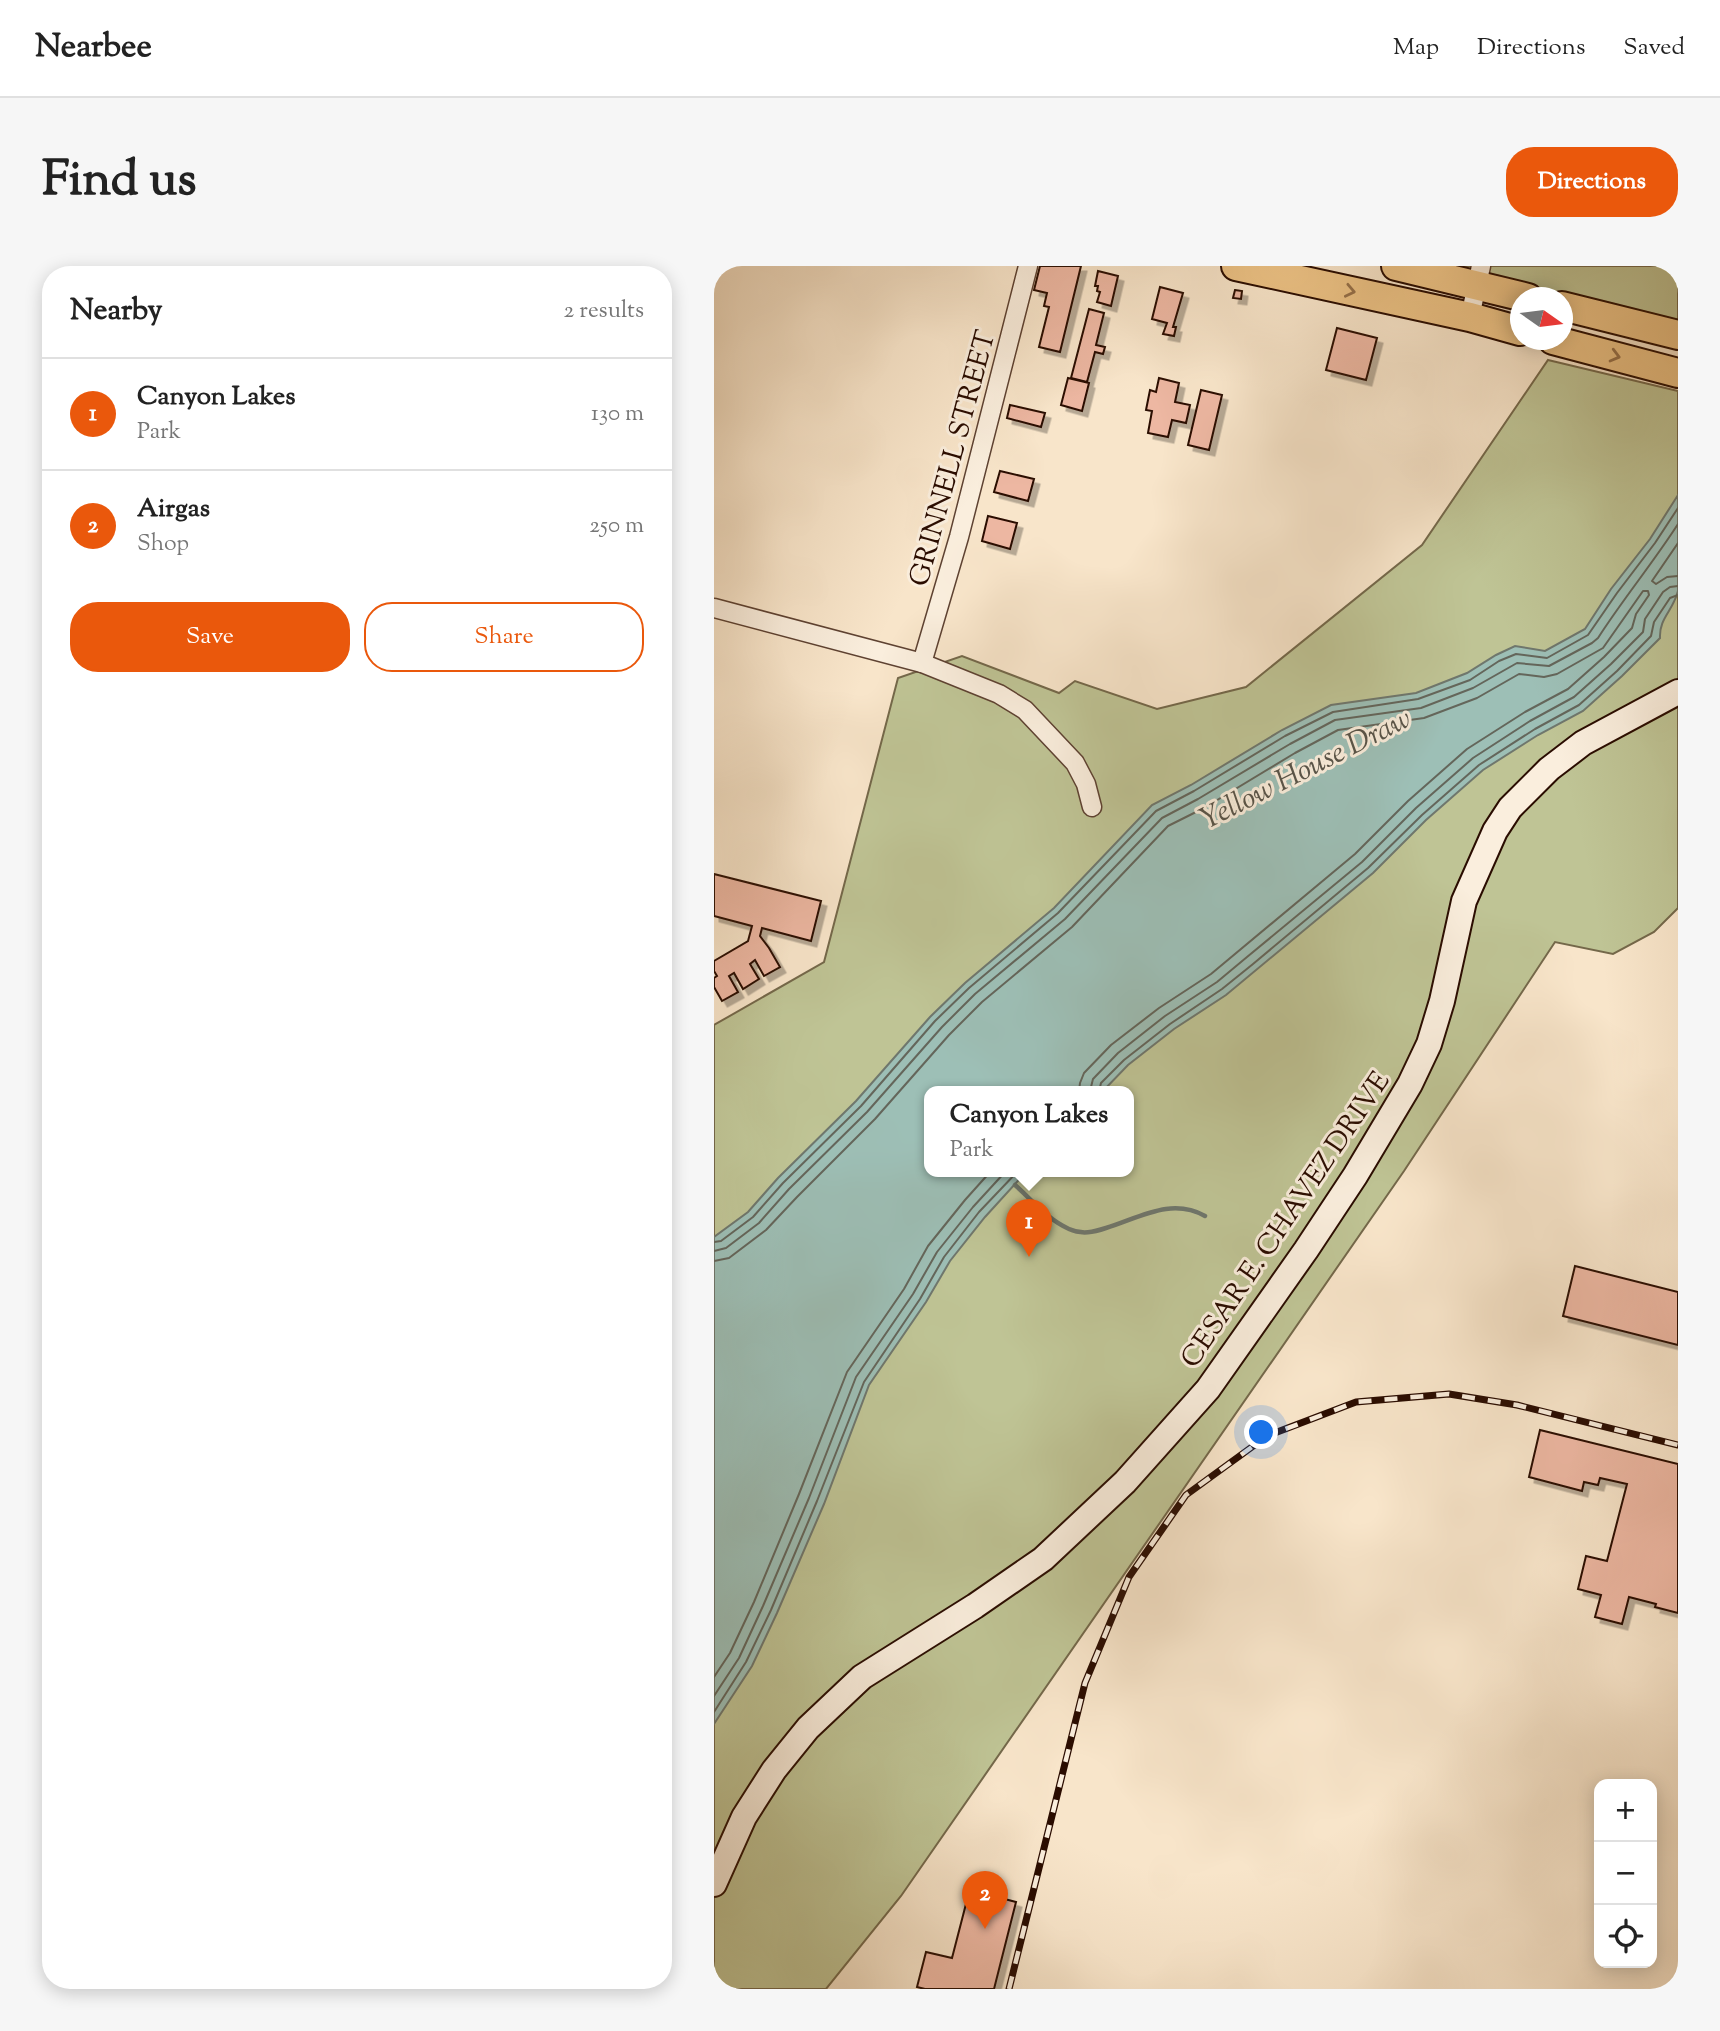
<!DOCTYPE html>
<html lang="en">
<head>
<meta charset="utf-8">
<style>
	:root { --surface:#fff; --page:#f6f6f6; --text:#222; --muted:#767676; --line:#e0e0e0; --accent:#ea580c }
	body { margin:0; font-family:"Sorts Mill Goudy",serif; background:var(--page); color:var(--text) }
	.controls { position:absolute; right:21px; bottom:21px; display:grid; overflow:hidden; border-radius:14px; box-shadow:0 4px 18px #0003 }
	.controls button { width:63px; height:63px; display:grid; place-items:center; padding:0; border:0; border-bottom:2px solid var(--line); background:var(--surface); color:var(--text); font:35px sans-serif }
	.compass { position:absolute; left:796px; top:21px; width:63px; height:63px; border-radius:50%; background:var(--surface); box-shadow:0 4px 18px #0003; rotate:104deg }
	.you { position:absolute; left:548px; top:1167px; width:24px; height:24px; margin:-18px; border:5px solid #fff; border-radius:50%; background:#1a73e8; box-shadow:0 0 0 10px #1a73e833 }
	.badge { display:grid; place-items:center; width:46px; height:46px; border-radius:50%; background:var(--accent); color:#fff; font-size:23px; font-weight:700 }
	.pin { position:absolute; translate:-50% -58px; filter:drop-shadow(0 2px 4px #0008) }
	.pin::after { content:''; position:absolute; top:37px; width:24px; height:21px; background:inherit; clip-path:polygon(0 0,100% 0,50% 100%) }
	.popup { position:absolute; left:210px; top:820px; width:210px; height:91px; box-sizing:border-box; display:grid; place-content:center; border-radius:14px; background:var(--surface); filter:drop-shadow(0 2px 5px #0005); font-size:23px; white-space:nowrap; color:var(--muted) }
	.popup b { font-size:26px; color:var(--text) }
	.popup::after { content:''; position:absolute; left:50%; top:100%; margin-left:-14px; border:14px solid transparent; border-top-color:var(--surface) }
	.list { margin:0; padding:0; list-style:none }
	h2 { display:flex; justify-content:space-between; align-items:center; height:91px; margin:0; padding:0 28px; font-size:30px }
	h2 small { font-size:23px; font-weight:400; color:var(--muted) }
	.list li { display:grid; grid-template-columns:46px 1fr auto; gap:21px; align-items:center; box-sizing:border-box; height:112px; padding:0 28px; border-top:2px solid var(--line) }
	.list b { display:block; font-size:26px; white-space:nowrap }
	.list p { margin:0; font-size:23px; white-space:nowrap; color:var(--muted) }
	.list em { font-size:23px; font-style:normal; color:var(--muted) }
	.actions { display:flex; gap:14px; padding:21px 28px }
	.actions a { flex:1; padding:16px 0; border:2px solid var(--accent); border-radius:28px; text-align:center; font-size:24px; color:var(--accent) }
	.actions .main { background:var(--accent); color:#fff }
	.icon { flex:none; width:38px; height:38px; fill:none; stroke:currentColor; stroke-width:2; stroke-linecap:round; stroke-linejoin:round }
	.map { position:relative; flex:none; width:964px; height:1723px; overflow:hidden; border-radius:28px }
	header { display:flex; align-items:center; gap:42px; box-sizing:border-box; height:98px; padding:0 35px; background:var(--surface); border-bottom:2px solid var(--line) }
	header strong { font-size:33px }
	nav { display:flex; gap:38px; margin-inline-start:auto; font-size:24px }
	.intro { display:flex; align-items:center; justify-content:space-between; box-sizing:border-box; height:168px; padding:0 42px }
	h1 { margin:0; font-size:49px }
	.button { padding:18px 32px; border-radius:28px; background:var(--accent); color:#fff; font-size:24px; font-weight:700 }
	main { display:flex; gap:42px; padding:0 42px }
	aside { flex:1; background:var(--surface); border-radius:28px; box-shadow:0 4px 18px #0003 }
	.map>svg:first-child { display:block }
</style>
</head>
<body>
<header>
<strong>Nearbee</strong>
<nav><a>Map</a><a>Directions</a><a>Saved</a></nav>
</header>
<div class="intro"><h1>Find us</h1><a class="button">Directions</a></div>
<main>
<aside>
<h2>Nearby<small>2 results</small></h2>
<ul class="list">
<li><span class="badge">1</span><div><b>Canyon Lakes</b><p>Park</p></div><em>130 m</em></li>
<li><span class="badge">2</span><div><b>Airgas</b><p>Shop</p></div><em>250 m</em></li>
</ul>
<div class="actions"><a class="main">Save</a><a>Share</a></div>
</aside>
<div class="map">
<svg width="964" height="1723" viewBox="0 0 964 1723">
	<defs>
		<filter id="shadow"><feDropShadow dx="5.5" dy="5.5" stdDeviation="0" flood-color="#0004"/></filter>
	</defs>
	<rect width="100%" height="100%" fill="#f8e5ca"/>
	<filter id="stains"><feTurbulence type="fractalNoise" baseFrequency=".00286" numOctaves="4"/><feColorMatrix values="0 0 0 0 .2 0 0 0 0 .09 0 0 0 0 .02 0 0 0 .5 -.17"/></filter>
	<radialGradient id="worn" r=".72"><stop offset=".6" stop-color="#630" stop-opacity="0"/><stop offset="1" stop-color="#630" stop-opacity=".3"/></radialGradient>
	<!-- green -->
	<g fill="#bfc495" stroke="#74684a" stroke-width="2" fill-rule="evenodd">
		<polygon points="701,0 964,0 964,61 848,32 836,31"/>
		<path d="M834,94L964,125V642L940,666L899,688L841,676L690,905L187,1630L112,1723H0V759L110,696L184,412L248,390L345,427L361,415L443,443L532,421L708,279ZM215,825H415V905H215Z"/>
	</g>
	<!-- water -->
	<path fill="#9dbfb6" stroke="#6f776d" stroke-width="2" d="M964,229V325C959,345 945,352 946,372L908,410L869,445L824,469L769,504L712,554L659,607L512,729L460,763L414,799L389,825H215V905H313L271,951L236,995L212,1036L155,1119L110,1238L63,1347L38,1400L0,1458V971L34,946L64,912L142,835L216,751L251,717L340,642L438,539L477,519L568,464L617,439L702,427L753,407L782,389L801,380L831,385L871,363L897,323L936,273Z"/>
	<g fill="none" stroke-linecap="round" stroke-linejoin="round">
		<!-- shore -->
		<g stroke="#64665b" stroke-width="2">
			<polyline points="964,277 938,315 942,318 953,311 964,310"/>
			<polyline points="376,825 379,813 404,787 451,750 503,716 533,691 648,596 702,542 759,492 816,455 860,431 897,398 929,366 931,353 949,326 956,321 964,320"/>
			<polyline points="385,825 387,817 410,794 456,758 508,723 539,698 654,602 708,549 765,499 821,463 865,439 903,405 937,370 940,356 956,332 964,329"/>
			<polyline points="0,976 7,975 39,951 69,917 147,840 221,755 255,722 344,647 442,545 480,525 571,470 619,446 704,433 756,414 785,395 802,388 833,392 874,369 903,327 941,277 964,242"/>
			<path d="M0,985L12,982L45,957L75,923L153,846L228,761L261,728L351,653L448,552L484,533L576,478L621,454L707,442L759,422L803,397L835,400L878,377L884,372C909,333 939,297 964,258"/>
			<polyline points="0,995 15,992 52,964 83,931 161,853 235,769 268,736 358,661 454,560 490,542 581,487 624,464 710,452 763,432 805,408 830,411 843,408 889,382 929,325 934,325 935,329 922,348 918,362 890,391 854,423 811,446 753,483 694,535 641,588 497,708 445,742 397,779 370,807 366,817 365,825"/>
			<polyline points="0,1411 16,1387 40,1336 85,1228 133,1106 190,1023 214,980 251,934 277,905"/>
			<polyline points="0,1430 25,1392 49,1340 95,1232 142,1111 199,1028 223,986 259,941 292,905"/>
			<polyline points="0,1446 32,1396 57,1344 103,1235 150,1116 206,1033 230,991 265,946 304,905"/>
		</g>
		<!-- stream -->
		<path stroke="#6f776d" stroke-width="4.5" d="M301,919C318,934 334,954 355,963C368,969 380,966 392,962C425,952 457,931 491,950"/>
	</g>
	<!-- building -->
	<g fill="#edb7a2" stroke="#2a0c00" stroke-width="2" filter="url(#shadow)">
		<polygon points="326,0 367,0 346,86 325,81 335,41 330,40 333,27 320,24"/>
		<polygon points="384,5 404,10 397,40 383,36 386,26 383,25 384,20 381,20"/>
		<polygon points="446,21 469,27 459,61 462,61 460,70 449,68 453,57 438,53"/>
		<polygon points="521,24 528,25 527,33 519,32"/>
		<polygon points="375,43 390,47 382,79 391,81 389,88 381,86 373,116 357,112"/>
		<polygon points="623,62 663,72 652,114 612,104"/>
		<polygon points="354,112 375,117 368,145 347,139"/>
		<polygon points="445,112 465,117 461,136 476,139 472,157 458,154 454,171 434,167 438,145 432,144 436,124 442,126"/>
		<polygon points="487,124 508,129 495,184 474,179"/>
		<polygon points="296,139 331,147 327,161 293,152"/>
		<polygon points="286,205 320,213 314,235 280,226"/>
		<polygon points="274,250 303,257 296,283 268,275"/>
		<polygon points="0,608 107,635 97,675 48,662 46,670 55,682 66,701 50,710 41,694 36,698 45,713 29,723 20,707 15,710 24,726 8,735 0,721 0,712 3,710 0,705 0,695 34,675 38,660 0,650"/>
		<polygon points="861,1000 964,1026 964,1079 849,1050"/>
		<polygon points="826,1164 964,1198 964,1347 941,1341 942,1338 915,1331 908,1358 881,1351 887,1329 864,1323 872,1290 893,1295 913,1218 886,1212 884,1219 870,1216 868,1225 815,1211"/>
		<polygon points="283,1631 302,1636 280,1723 211,1723 203,1721 212,1686 238,1692 253,1634 281,1641"/>
	</g>
	<g fill="none" stroke-linecap="round" stroke-linejoin="round">
		<!-- street casing -->
		<g stroke="#5e4232" stroke-width="21">
			<g id="street">
				<polyline points="756,51 767,0"/>
				<polyline points="0,342 208,397 285,428 311,444 361,497 372,518 378,541"/>
				<polyline points="208,397 245,271 314,0"/>
			</g>
		</g>
		<!-- secondary casing -->
		<g stroke="#2a0c00" stroke-width="28">
			<polyline id="secondary" points="0,1618 30,1551 60,1504 94,1462 148,1411 261,1340 329,1293 411,1216 494,1123 592,984 641,910 696,818 715,778 728,735 750,635 781,565 796,542 835,503 869,477 964,426"/>
		</g>
		<!-- primary casing -->
		<g stroke="#2a0c00" stroke-width="32">
			<g id="primary">
				<polyline points="522,0 756,51 806,65"/>
				<polyline points="682,0 814,32"/>
				<polyline points="848,40 964,69"/>
				<polyline points="839,74 964,107"/>
			</g>
		</g>
		<!-- street -->
		<use href="#street" stroke="#faeedd" stroke-width="18"/>
		<!-- secondary -->
		<use href="#secondary" stroke="#faeedd" stroke-width="24"/>
		<!-- primary -->
		<use href="#primary" stroke="#ecc285" stroke-width="28"/>
		<!-- rail casing -->
		<g stroke="#2a0c00" stroke-width="7">
			<polyline id="rail" points="295,1723 371,1417 415,1311 472,1229 553,1170 642,1136 735,1128 803,1139 964,1179"/>
		</g>
		<!-- rail -->
		<use href="#rail" stroke="#faeedd" stroke-width="4.5" stroke-dasharray="13" stroke-linecap="butt"/>
	</g>
	<!-- one-way arrows -->
	<defs><path id="oneway-chevron" d="M-2-3.5L2.5 0L-2 3.5" fill="none" stroke-width="1.6" stroke-linecap="round" stroke-linejoin="round" transform="scale(1.75)"/></defs>
	<g stroke="#957049">
		<use href="#oneway-chevron" transform="translate(636 25) rotate(12)"/>
		<use href="#oneway-chevron" transform="translate(901 90) rotate(15)"/>
	</g>
	<g text-anchor="middle" stroke-width="6" stroke-linejoin="round" paint-order="stroke">
		<!-- street labels -->
		<g font-size="28" fill="#2a0c00" stroke="#faeedd">
			<text transform="translate(237 192) rotate(-75)" y="10">GRINNELL STREET</text>
			<text transform="translate(570 953) rotate(-56)" y="10">CESAR E. CHAVEZ DRIVE</text>
		</g>
		<!-- water labels -->
		<g font-size="30" font-style="italic" fill="#585449" stroke="#faeedd">
			<text transform="translate(591 502) rotate(-27)" y="10">Yellow House Draw</text>
		</g>
	</g>
	<rect width="100%" height="100%" filter="url(#stains)"/>
	<rect width="100%" height="100%" fill="url(#worn)"/>
</svg>
<div class="controls">
<button>+</button>
<button>−</button>
<button><svg class="icon" aria-label="locate" viewBox="0 0 24 24"><circle cx="12" cy="12" r="6"/><path d="M12 2v4M12 18v4M2 12h4M18 12h4"/></svg></button>
</div>
<svg class="compass" viewBox="-18 -18 36 36"><path d="M0-13l5 13h-10z" fill="#e53935"/><path d="M0 13l5-13h-10z" fill="#767676"/></svg>
<div class="you"></div>
<div class="pin badge" style="left:315px;top:991px">1</div>
<div class="popup"><b>Canyon Lakes</b>Park</div>
<div class="pin badge" style="left:271px;top:1663px">2</div>
</div>
</main>
</body>
</html>
